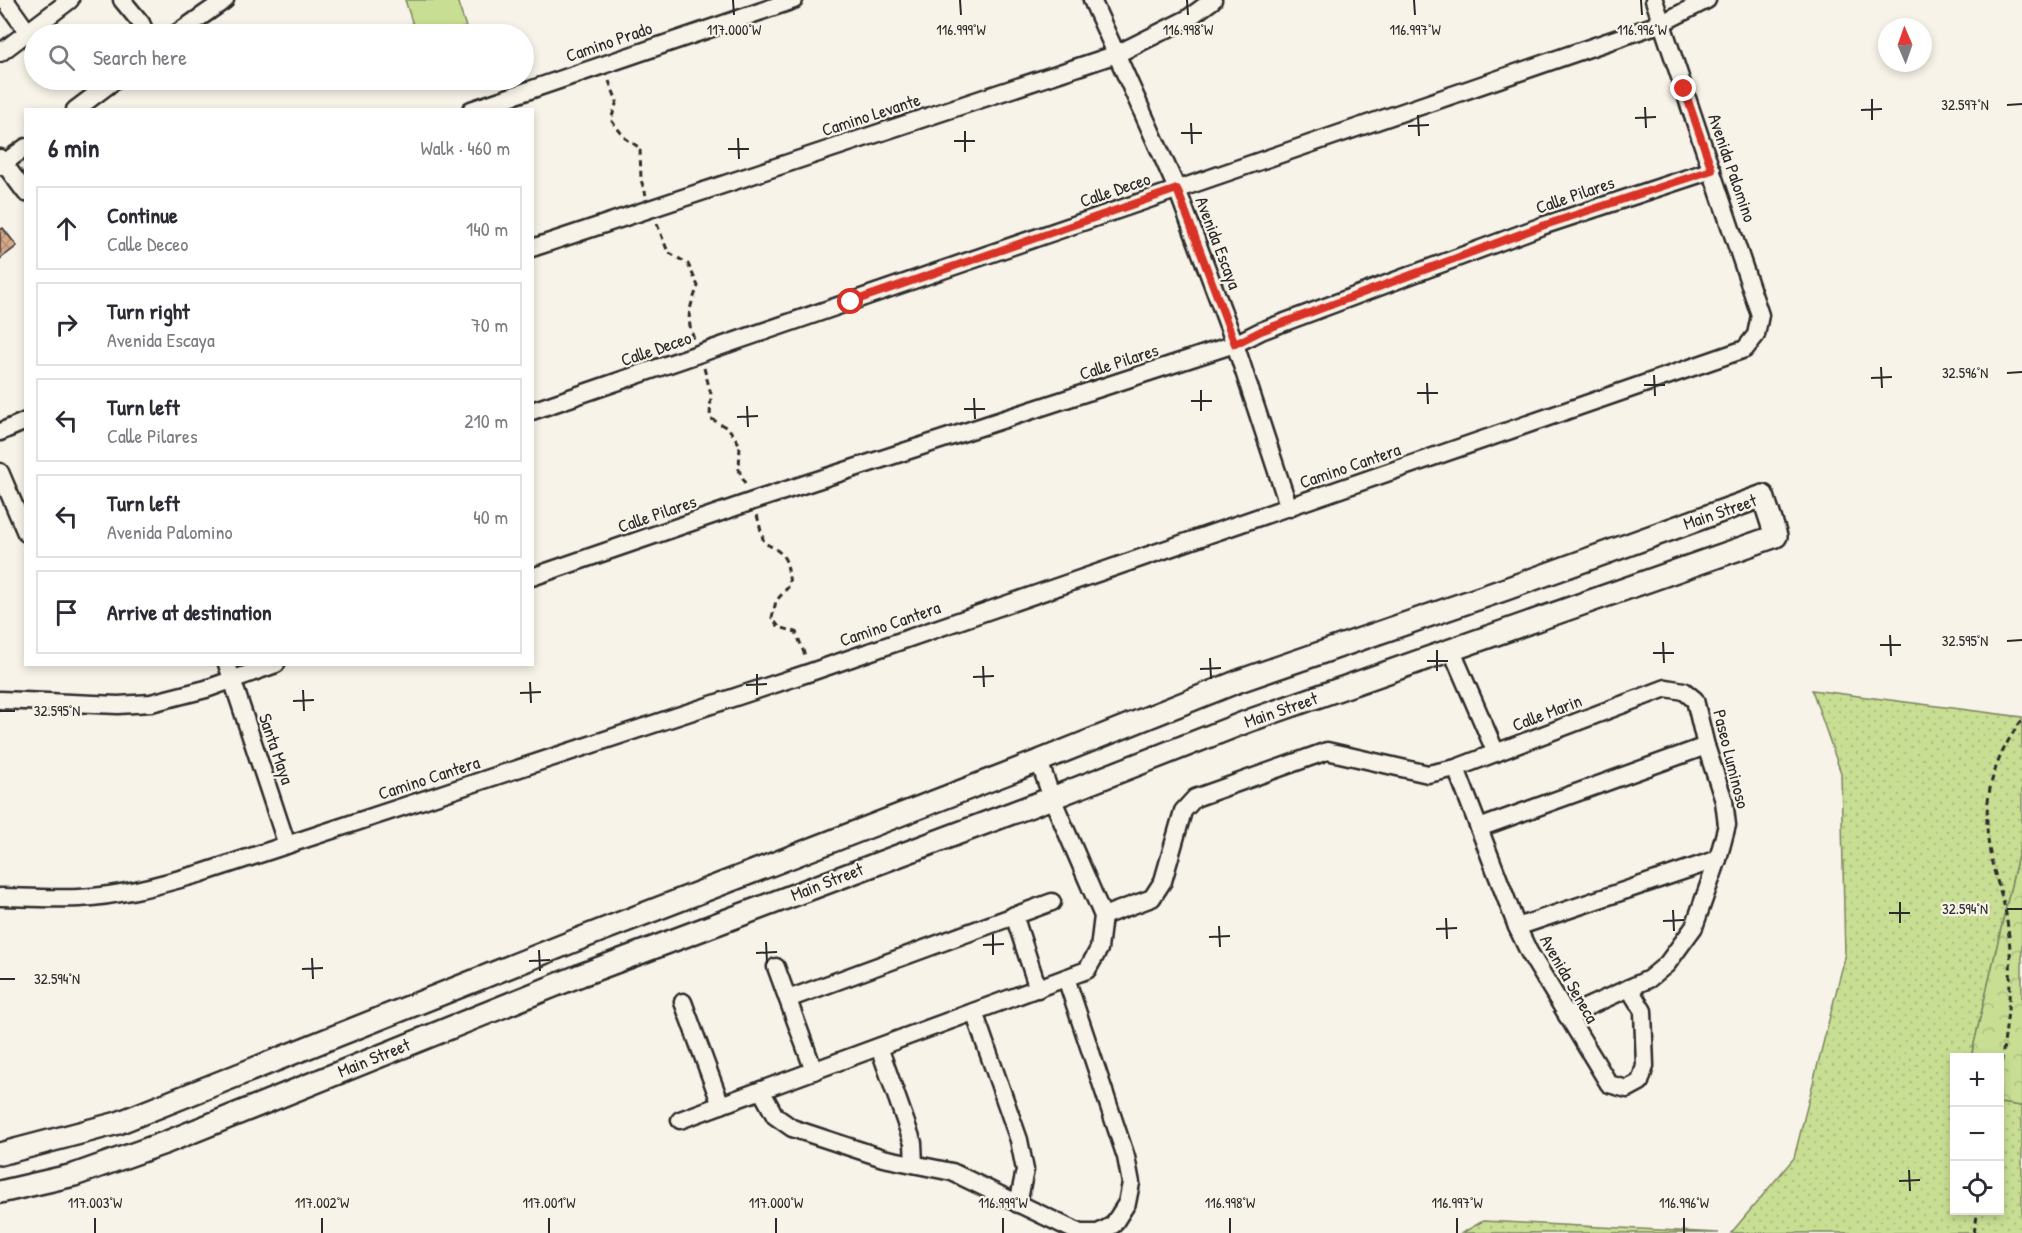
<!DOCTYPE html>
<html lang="en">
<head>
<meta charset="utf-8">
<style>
	:root { --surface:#fff; --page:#f7f7f7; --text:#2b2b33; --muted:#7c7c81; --line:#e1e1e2 }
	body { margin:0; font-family:"Patrick Hand",sans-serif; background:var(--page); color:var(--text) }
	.controls { position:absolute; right:18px; bottom:18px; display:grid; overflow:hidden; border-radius:0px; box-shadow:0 3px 9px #0003 }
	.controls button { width:54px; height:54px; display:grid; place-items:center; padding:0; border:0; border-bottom:2px solid var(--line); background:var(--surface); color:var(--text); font:30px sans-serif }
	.compass { position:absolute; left:1878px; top:18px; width:54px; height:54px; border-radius:50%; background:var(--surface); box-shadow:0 3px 9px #0003; rotate:358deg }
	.stop { position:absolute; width:18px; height:18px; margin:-14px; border:4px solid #d93025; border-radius:50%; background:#fff }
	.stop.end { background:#d93025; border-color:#fff; box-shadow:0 2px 6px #0008 }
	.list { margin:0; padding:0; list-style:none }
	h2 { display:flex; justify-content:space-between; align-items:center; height:78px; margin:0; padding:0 24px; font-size:26px }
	h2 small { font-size:20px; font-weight:400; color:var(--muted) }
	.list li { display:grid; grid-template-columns:39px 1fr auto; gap:18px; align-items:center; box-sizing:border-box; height:84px; margin:0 12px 12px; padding:0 12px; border:2px solid var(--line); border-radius:0px }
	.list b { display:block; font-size:22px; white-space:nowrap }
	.list p { margin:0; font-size:20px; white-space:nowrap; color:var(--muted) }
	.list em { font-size:20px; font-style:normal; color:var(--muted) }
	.icon { flex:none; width:33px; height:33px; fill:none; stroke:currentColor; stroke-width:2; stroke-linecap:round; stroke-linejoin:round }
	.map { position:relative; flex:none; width:2022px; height:1233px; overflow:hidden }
	.search { position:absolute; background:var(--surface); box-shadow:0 3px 9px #0003; left:24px; top:24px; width:510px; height:66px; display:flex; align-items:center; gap:15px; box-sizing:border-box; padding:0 21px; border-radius:33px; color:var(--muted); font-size:22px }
	.panel { position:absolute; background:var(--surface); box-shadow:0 3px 9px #0003; left:24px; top:108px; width:510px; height:558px; border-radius:0px }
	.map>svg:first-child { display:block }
</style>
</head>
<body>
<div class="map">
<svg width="2022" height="1233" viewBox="0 0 2022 1233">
	<defs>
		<pattern id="grass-dots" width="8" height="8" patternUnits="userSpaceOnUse" patternTransform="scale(1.5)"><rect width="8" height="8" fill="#c8de93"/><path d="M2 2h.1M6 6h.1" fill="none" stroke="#acbf7f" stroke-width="1.8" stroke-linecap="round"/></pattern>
		<pattern id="forest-crowns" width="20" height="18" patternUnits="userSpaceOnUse" patternTransform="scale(1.5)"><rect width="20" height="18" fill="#c8de93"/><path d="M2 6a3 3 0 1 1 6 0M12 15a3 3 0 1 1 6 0" fill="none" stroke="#acbf7f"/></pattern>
		<pattern id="building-cross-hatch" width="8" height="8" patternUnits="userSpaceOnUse" patternTransform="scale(1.5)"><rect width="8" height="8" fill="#d7a989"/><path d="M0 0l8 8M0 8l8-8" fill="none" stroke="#af8a70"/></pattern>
	</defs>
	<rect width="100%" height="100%" fill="#f7f3e8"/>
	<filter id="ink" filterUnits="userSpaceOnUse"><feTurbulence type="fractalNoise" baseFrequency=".0167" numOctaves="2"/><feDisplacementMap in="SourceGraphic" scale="12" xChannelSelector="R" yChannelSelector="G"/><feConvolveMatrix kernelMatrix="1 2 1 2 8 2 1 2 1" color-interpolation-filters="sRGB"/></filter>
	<g filter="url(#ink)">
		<!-- grass -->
		<g fill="url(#grass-dots)" stroke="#7a845f" stroke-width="1.5">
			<polygon points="1812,690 2022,717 2022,839 1971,1057 1954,1058 1954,1210 2000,1210 2000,1103 2022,1106 2022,1233 1731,1233 1794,1158 1845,957 1841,773"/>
			<polygon points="1483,1221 1719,1233 1462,1233"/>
		</g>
		<!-- forest -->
		<polygon fill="url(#forest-crowns)" stroke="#7a845f" stroke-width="1.5" points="2022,839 2022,1106 2000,1103 2000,1058 1971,1057"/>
		<!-- park -->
		<polygon fill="#c8de93" stroke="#7a845f" stroke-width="1.5" points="405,0 457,0 466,27 443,34 416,34"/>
		<!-- building -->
		<polygon fill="url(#building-cross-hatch)" stroke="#2b2b2b" stroke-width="1.5" points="3,228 17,246 0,259 0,230"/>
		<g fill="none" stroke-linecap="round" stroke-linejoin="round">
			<!-- minor casing -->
			<g stroke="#2b2b2b" stroke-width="21">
				<g id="minor">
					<polyline points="5,0 27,31"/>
					<polyline points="122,0 141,23 146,34"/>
					<polyline points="1092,0 1177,189 1235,344 1289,508"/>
					<polyline points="176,34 225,0"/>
					<polyline points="0,53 70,0"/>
					<polyline points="75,110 115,80"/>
					<polyline points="471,110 794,0"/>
					<polyline points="0,158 26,193"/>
					<polyline points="0,166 26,147"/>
					<polyline points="532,248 1117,54 1187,19 1213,0"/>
					<polyline points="532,411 1662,23 1707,0"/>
					<polyline points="0,432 26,421"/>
					<polyline points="0,472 26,533"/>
					<polyline points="532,577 753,501 1235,344 1261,331 1542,226 1712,170"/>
					<polyline points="1451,649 1496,753"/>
					<polyline points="227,664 287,845"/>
					<polyline points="0,700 118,705 151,703 206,689 276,664"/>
					<polyline points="1456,768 1517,927 1529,952 1609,1084 1627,1089 1640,1082 1645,1066 1643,1011 1629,988"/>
					<polyline points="1479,828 1706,746"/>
					<path d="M0,897C26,897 53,899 79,898C121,896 162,884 202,873L811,672L1745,349L1756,335L1760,315L1654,0"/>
					<polyline points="1014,915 1038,989"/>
					<polyline points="1103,916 1152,898 1163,881 1183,811 1195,798 1327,751 1428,774 1456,768 1666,688 1684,691 1695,700 1706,746 1724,801 1727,825 1718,859 1694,927 1667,964 1649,979 1567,1016"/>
					<polyline points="1517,927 1718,859"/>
					<polyline points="776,967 814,1071"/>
					<polyline points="788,999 1052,902"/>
					<polyline points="683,1002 721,1105"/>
					<polyline points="974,1012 1019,1140 1025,1170 1018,1204"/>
					<polyline points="879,1047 913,1143 914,1164"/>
					<polyline points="761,1090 775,1116 792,1128 883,1158 952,1172 1080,1233 1098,1233 1113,1225 1127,1203 1131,1183 1126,1157 1066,978"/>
					<polyline points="680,1120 1087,970 1099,949 1103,916 1052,798 1039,761"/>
				</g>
			</g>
			<!-- major casing -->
			<g stroke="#2b2b2b" stroke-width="26">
				<polyline id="major" points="0,1154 118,1123 579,939 1039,761 1239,681 1506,589 1763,496 1776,536 1251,720 1052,798 581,975 167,1142 74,1175 0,1192"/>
			</g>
			<!-- path -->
			<g stroke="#2b2b2b" stroke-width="3" stroke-dasharray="6 4.5" stroke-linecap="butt">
				<polyline points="609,81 617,101 611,120 625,138 640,148 641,180 646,195"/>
				<path d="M657,224L668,252L688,264L698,286C690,308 685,316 694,339"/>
				<polyline points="704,368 711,394 710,418 729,429 740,445 739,470 746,486"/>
				<path d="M757,515L764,543C788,554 787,561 790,585L776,601L772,618L779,627L796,632L806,658"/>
				<path d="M2000,1073C2007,1022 2015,972 2007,921C2005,902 1997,883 1992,863C1980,810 1989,764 2022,720"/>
				<polyline points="1974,1233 1978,1210"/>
			</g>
			<!-- minor -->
			<use href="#minor" stroke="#f7f3e8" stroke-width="16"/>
			<!-- major -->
			<use href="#major" stroke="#f7f3e8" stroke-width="21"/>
		</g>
	</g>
	<g fill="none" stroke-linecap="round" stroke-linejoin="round" filter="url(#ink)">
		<!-- route -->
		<polyline stroke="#d93025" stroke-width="8" points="851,302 1177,189 1235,344 1261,331 1542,226 1712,170 1684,89"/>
	</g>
	<!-- ticks -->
	<path fill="none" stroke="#2b2b2b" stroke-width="2" d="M733,0L734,15M960,0L961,15M1187,0L1188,15M1414,0L1415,15M1641,0L1642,15M1872,99V120M2007,105L2022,104M1645,107L1646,128M1861,110L1882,109M1418,115L1419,136M1635,118L1656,117M1191,123L1192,144M1408,126L1429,125M965,131V152M1181,133H1202M738,138L739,159M954,141H975M728,149H749M1881,367L1882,388M2007,373L2022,372M1654,375L1655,396M1871,378L1892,377M1427,383L1428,404M1644,385H1665M1201,390V411M1417,393H1438M974,398L975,419M1191,401H1212M747,406L748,427M964,409H985M737,417L758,416M1890,635L1891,656M2007,641L2022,640M1663,642L1664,663M1880,645H1901M1437,650V671M1653,653H1674M1210,658L1211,679M1427,661H1448M983,666L984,687M1200,669L1221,668M757,674V695M973,677L994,676M530,682L531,703M746,685L767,684M303,690L304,711M520,693L541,692M293,701L314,700M0,711H15M1900,902V923M2007,909H2022M1673,910L1674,931M1889,913H1910M1446,918L1447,939M1663,921L1684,920M1219,926L1220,947M1436,929L1457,928M993,934V955M1209,937L1230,936M766,942L767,963M983,945L1004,944M539,950L540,971M756,953L777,952M312,958L313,979M529,961L550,960M302,969L323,968M0,979H15M1909,1170L1910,1191M1899,1181L1920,1180M95,1218V1233M322,1218V1233M549,1218V1233M776,1218V1233M1003,1218V1233M1230,1218V1233M1457,1218V1233M1684,1218V1233"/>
	<g text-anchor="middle" stroke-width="4.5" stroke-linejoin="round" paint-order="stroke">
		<!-- street labels -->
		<g font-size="18" fill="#2b2b2b" stroke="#f7f3e8">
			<text transform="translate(609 42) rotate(-19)" y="6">Camino Prado</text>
			<text transform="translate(871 115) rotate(-18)" y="6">Camino Levante</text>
			<text transform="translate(1732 168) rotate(71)" y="6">Avenida Palomino</text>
			<text transform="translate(1115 190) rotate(-19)" y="6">Calle Deceo</text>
			<text transform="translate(1575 195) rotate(-19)" y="6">Calle Pilares</text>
			<text transform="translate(1218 243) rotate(69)" y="6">Avenida Escaya</text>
			<text transform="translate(656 349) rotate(-19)" y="6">Calle Deceo</text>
			<text transform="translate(1119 362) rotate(-18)" y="6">Calle Pilares</text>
			<text transform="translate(1350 466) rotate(-19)" y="6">Camino Cantera</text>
			<text transform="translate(1720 512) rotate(-19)" y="6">Main Street</text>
			<text transform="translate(657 514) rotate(-19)" y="6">Calle Pilares</text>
			<text transform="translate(890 624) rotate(-19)" y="6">Camino Cantera</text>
			<text transform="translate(1281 710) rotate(-19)" y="6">Main Street</text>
			<text transform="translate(1547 713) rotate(-21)" y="6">Calle Marin</text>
			<text transform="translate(276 749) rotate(71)" y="6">Santa Maya</text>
			<text transform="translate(1731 759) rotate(76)" y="6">Paseo Luminoso</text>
			<text transform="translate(429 778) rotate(-18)" y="6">Camino Cantera</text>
			<text transform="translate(827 882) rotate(-21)" y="6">Main Street</text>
			<text transform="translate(1569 979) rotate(60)" y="6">Avenida Seneca</text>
			<text transform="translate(374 1058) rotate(-22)" y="6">Main Street</text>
		</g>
	</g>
	<g font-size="15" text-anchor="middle" fill="#2b2b2b" stroke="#f7f3e8" stroke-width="4.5" stroke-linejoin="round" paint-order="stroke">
		<text x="734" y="35">117.000°W</text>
		<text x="961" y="35">116.999°W</text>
		<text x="1188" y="35">116.998°W</text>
		<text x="1415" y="35">116.997°W</text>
		<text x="1642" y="35">116.996°W</text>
		<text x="1965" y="110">32.597°N</text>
		<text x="1965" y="378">32.596°N</text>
		<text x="1965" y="646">32.595°N</text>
		<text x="57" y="716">32.595°N</text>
		<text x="1965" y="914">32.594°N</text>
		<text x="57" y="984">32.594°N</text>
		<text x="95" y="1208">117.003°W</text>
		<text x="322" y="1208">117.002°W</text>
		<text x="549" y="1208">117.001°W</text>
		<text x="776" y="1208">117.000°W</text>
		<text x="1003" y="1208">116.999°W</text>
		<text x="1230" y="1208">116.998°W</text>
		<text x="1457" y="1208">116.997°W</text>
		<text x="1684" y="1208">116.996°W</text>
	</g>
</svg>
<div class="controls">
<button>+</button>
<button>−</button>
<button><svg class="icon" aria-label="locate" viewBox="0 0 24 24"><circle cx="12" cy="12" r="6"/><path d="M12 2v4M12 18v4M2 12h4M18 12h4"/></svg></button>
</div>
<svg class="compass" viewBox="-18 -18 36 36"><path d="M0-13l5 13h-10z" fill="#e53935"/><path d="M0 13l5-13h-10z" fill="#7c7c81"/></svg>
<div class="stop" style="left:851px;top:302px"></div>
<div class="stop end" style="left:1684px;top:89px"></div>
<div class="search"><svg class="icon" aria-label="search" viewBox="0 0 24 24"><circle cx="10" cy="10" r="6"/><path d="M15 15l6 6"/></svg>Search here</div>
<section class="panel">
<h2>6 min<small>Walk · 460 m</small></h2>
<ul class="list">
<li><svg class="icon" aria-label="ahead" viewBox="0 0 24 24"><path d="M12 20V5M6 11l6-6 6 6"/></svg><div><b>Continue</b><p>Calle Deceo</p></div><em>140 m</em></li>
<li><svg class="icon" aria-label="right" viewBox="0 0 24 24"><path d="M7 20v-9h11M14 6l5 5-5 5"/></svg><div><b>Turn right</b><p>Avenida Escaya</p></div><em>70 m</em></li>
<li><svg class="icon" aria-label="left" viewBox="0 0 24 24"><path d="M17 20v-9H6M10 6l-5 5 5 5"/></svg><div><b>Turn left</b><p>Calle Pilares</p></div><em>210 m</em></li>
<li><svg class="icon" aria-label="left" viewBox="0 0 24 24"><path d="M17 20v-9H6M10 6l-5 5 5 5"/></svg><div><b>Turn left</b><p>Avenida Palomino</p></div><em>40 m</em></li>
<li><svg class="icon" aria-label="arrive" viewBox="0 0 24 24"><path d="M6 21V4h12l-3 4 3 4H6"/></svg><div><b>Arrive at destination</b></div></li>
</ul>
</section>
</div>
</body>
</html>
